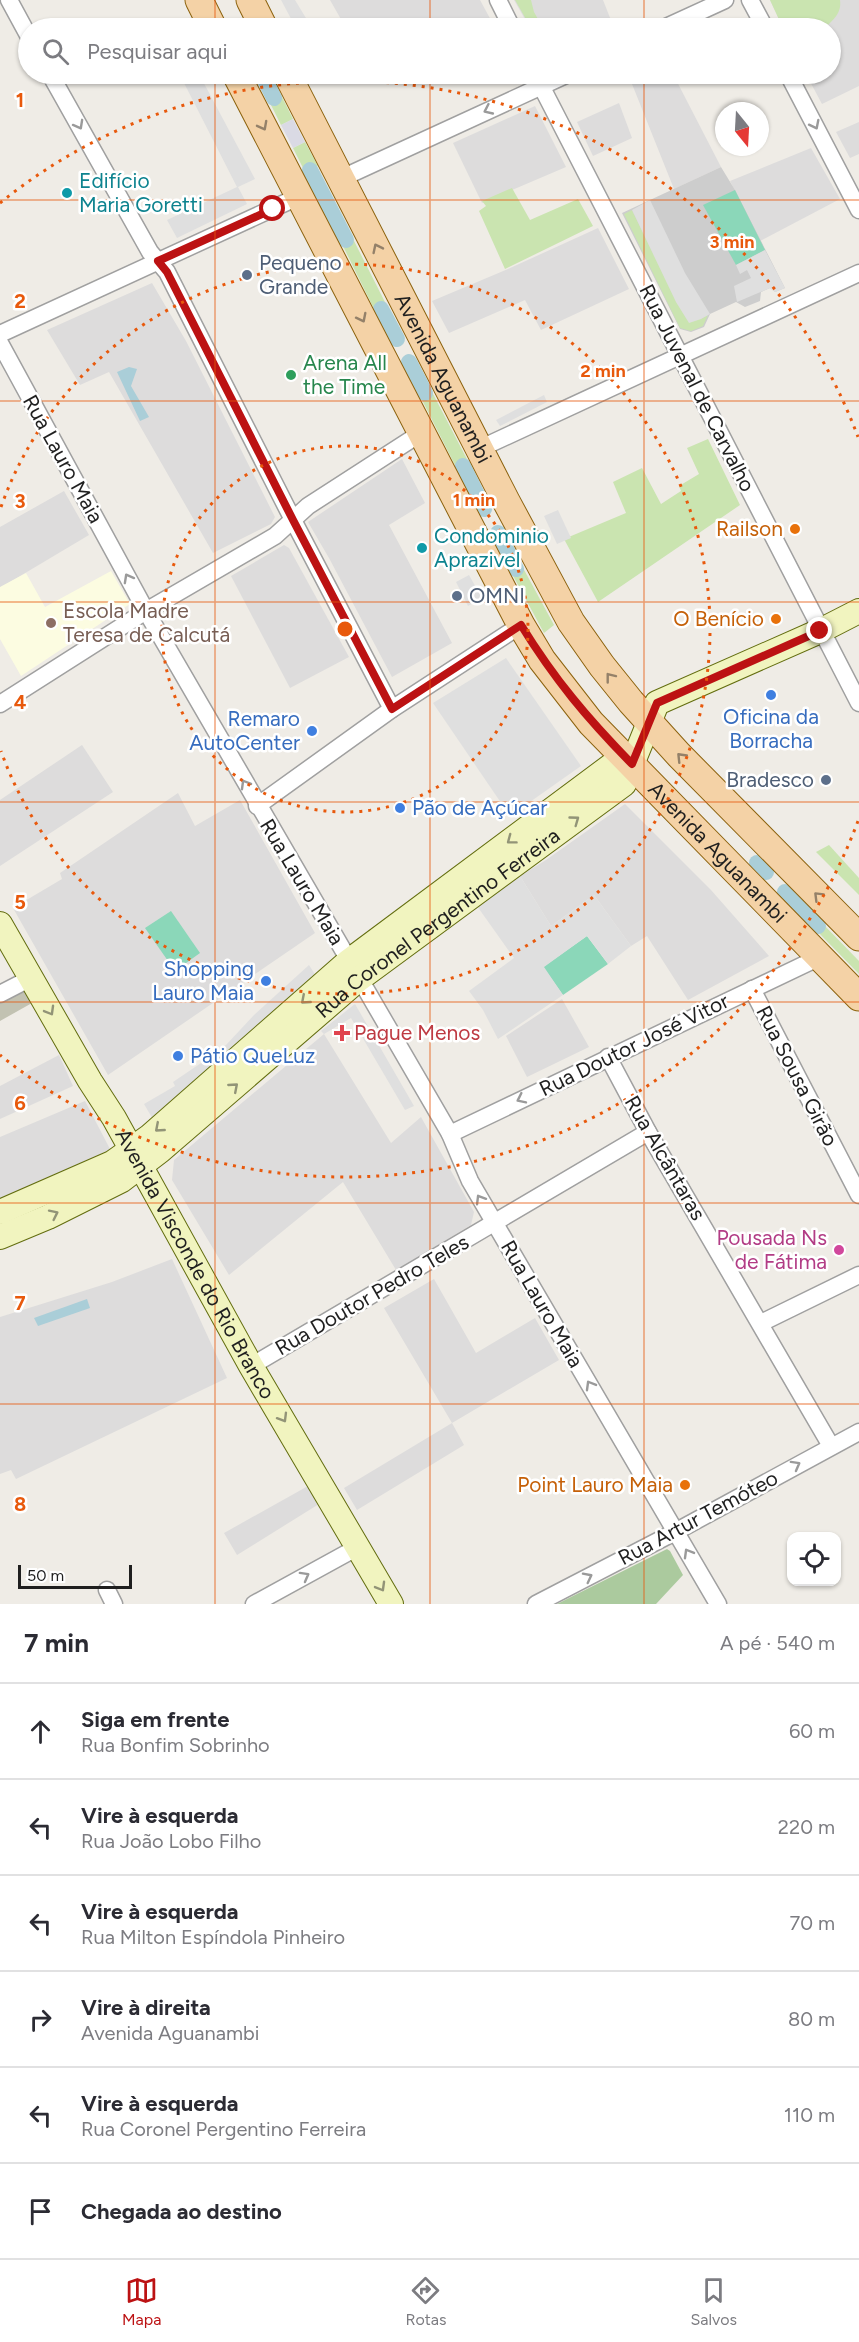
<!DOCTYPE html>
<html lang="pt">
<head>
<meta charset="utf-8">
<style>
	:root { --surface:#fff; --page:#f2f2f3; --text:#2b2b33; --muted:#7c7c81; --line:#e1e1e2; --accent:#bc1213 }
	body { margin:0; font-family:Figtree,sans-serif; background:var(--page); color:var(--text) }
	.controls { position:absolute; right:18px; bottom:18px; display:grid; overflow:hidden; border-radius:12px; box-shadow:0 2px 4px #0004 }
	.controls button { width:54px; height:54px; display:grid; place-items:center; padding:0; border:0; border-bottom:2px solid var(--line); background:var(--surface); color:var(--text); font:30px sans-serif }
	.compass { position:absolute; left:715px; top:102px; width:54px; height:54px; border-radius:50%; background:var(--surface); box-shadow:0 2px 4px #0004; rotate:162deg }
	.scale { position:absolute; left:18px; bottom:15px; width:114px; box-sizing:border-box; padding-left:6px; border:3px solid #1f1f1f; border-top:0; font-size:16px; line-height:21px; white-space:nowrap; color:#1f1f1f; -webkit-text-stroke:4px #fff; paint-order:stroke }
	.stop { position:absolute; width:18px; height:18px; margin:-14px; border:4px solid #bc1213; border-radius:50%; background:#fff }
	.stop.end { background:#bc1213; border-color:#fff; box-shadow:0 2px 6px #0008 }
	.list { margin:0; padding:0; list-style:none }
	h2 { display:flex; justify-content:space-between; align-items:center; height:78px; margin:0; padding:0 24px; font-size:26px }
	h2 small { font-size:20px; font-weight:400; color:var(--muted) }
	.list li { display:grid; grid-template-columns:39px 1fr auto; gap:18px; align-items:center; box-sizing:border-box; height:96px; padding:0 24px; border-top:2px solid var(--line) }
	.list b { display:block; font-size:22px; white-space:nowrap }
	.list p { margin:0; font-size:20px; white-space:nowrap; color:var(--muted) }
	.list em { font-size:20px; font-style:normal; color:var(--muted) }
	.icon { flex:none; width:33px; height:33px; fill:none; stroke:currentColor; stroke-width:2; stroke-linecap:round; stroke-linejoin:round }
	.map { position:relative; flex:none; width:859px; height:1604px; overflow:hidden }
	.search { position:absolute; background:var(--surface); box-shadow:0 2px 4px #0004; left:18px; right:18px; top:18px; height:66px; display:flex; align-items:center; gap:15px; box-sizing:border-box; padding:0 21px; border-radius:33px; color:var(--muted); font-size:22px }
	.sheet { height:654px; background:var(--surface) }
	nav { display:flex; justify-content:space-around; align-items:center; box-sizing:border-box; height:84px; border-top:2px solid var(--line); background:var(--surface); font-size:16px; color:var(--muted) }
	nav a { display:grid; justify-items:center; gap:3px }
	nav .on { color:var(--accent) }
	.map>svg:first-child { display:block }
</style>
</head>
<body>
<div class="map">
<svg width="859" height="1604" viewBox="0 0 859 1604">
	<rect width="100%" height="100%" fill="#efece6"/>
	<!-- residential -->
	<g fill="#dddcdc">
		<polygon points="330,0 480,0 493,24 483,28 346,28"/>
		<polygon points="514,0 603,0 614,28 530,28"/>
		<polygon points="770,0 859,0 859,86 822,104 806,74 830,74 830,28 783,28"/>
		<polygon points="628,74 673,74 721,167 674,189"/>
		<polygon points="619,103 632,138 593,156 577,122"/>
		<polygon points="535,106 566,167 482,203 453,143"/>
		<polygon points="859,122 859,154 850,158 836,132"/>
		<polygon points="811,148 840,199 760,241 730,181"/>
		<polygon points="598,228 629,289 541,330 525,300 449,333 432,301 508,269"/>
		<polygon points="152,283 186,341 275,517 271,524 213,553 109,372 80,385 47,330"/>
		<polygon points="402,459 425,503 389,525 452,643 392,677 329,558 308,522"/>
		<polygon points="64,491 89,535 0,588 0,527"/>
		<polygon points="284,545 289,548 349,657 290,688 231,576"/>
		<polygon points="82,745 113,792 0,866 0,800"/>
		<polygon points="178,793 195,826 240,800 315,933 108,1075 13,908 62,879 60,873"/>
		<polygon points="625,804 711,890 769,956 688,1000 647,936 631,946 594,895 551,926 520,876 546,860"/>
		<polygon points="562,999 589,1047 527,1077 506,1036"/>
		<polygon points="324,1034 391,1143 421,1117 474,1212 471,1225 396,1270 343,1182 229,1275 172,1180 174,1160"/>
		<polygon points="59,1055 73,1086 0,1119 0,1086"/>
		<polygon points="85,1101 111,1151 0,1200 0,1137"/>
		<polygon points="172,1259 227,1378 16,1479 11,1470 0,1474 0,1317 112,1282"/>
		<polygon points="434,1279 476,1353 535,1318 559,1360 452,1423 464,1445 357,1510 344,1488 452,1423 384,1308"/>
		<polygon points="308,1486 319,1504 237,1555 224,1533"/>
	</g>
	<!-- education -->
	<polygon fill="#fcfce1" points="111,571 130,604 21,676 0,639 0,587 26,573 45,607"/>
	<!-- religious -->
	<polygon fill="#cdcdcd" points="721,167 735,190 785,288 775,292 770,288 761,292 760,301 745,307 736,302 710,314 704,327 691,332 680,329 622,213"/>
	<!-- construction -->
	<polygon fill="#c2c2b2" points="23,986 32,1003 0,1021 0,999"/>
	<!-- grass -->
	<g fill="#cae4b0">
		<polygon points="515,0 531,0 534,12 543,28 531,28"/>
		<path d="M770,0H840C842,13 833,20 825,28H783Z"/>
		<polygon points="281,95 293,119 281,125 269,101"/>
		<polygon points="305,142 318,166 305,172 293,148"/>
		<polygon points="512,188 530,220 578,199 593,226 505,269 479,211 486,206 482,201"/>
		<polygon points="632,210 653,253 701,319 708,315 703,326 691,331 680,328 624,214"/>
		<polygon points="352,237 387,306 375,311 341,242"/>
		<polygon points="431,390 469,463 457,469 420,396"/>
		<polygon points="708,439 740,505 598,602 564,539 626,513 613,482 642,468 661,504 681,491 679,486 699,474 687,448"/>
		<polygon points="522,566 554,625 544,633 511,572"/>
		<polygon points="829,845 859,878 859,895 816,852"/>
		<polygon points="821,922 859,961 859,974 815,929"/>
	</g>
	<!-- forest -->
	<polygon fill="#abca9e" points="667,1549 670,1551 683,1575 656,1604 557,1604"/>
	<!-- pitch -->
	<g fill="#8bd7b9">
		<polygon points="735,190 765,250 736,265 703,205"/>
		<polygon points="171,911 200,953 175,971 145,928"/>
		<polygon points="587,936 608,964 563,995 543,967"/>
	</g>
	<!-- parking -->
	<g fill="#dfdfdf">
		<polygon points="281,0 295,0 312,28 296,28"/>
		<polygon points="193,74 199,74 255,179 238,187 247,204 177,238 167,220 237,187 182,79"/>
		<polygon points="650,200 685,273 710,314 701,319 689,323 676,302 632,210"/>
		<polygon points="765,250 785,288 775,292 770,288 737,302 734,286 751,278 747,270 740,274 736,265"/>
		<polygon points="544,395 547,402 500,426 496,420"/>
		<polygon points="558,510 571,538 557,544 544,516"/>
		<polygon points="469,575 482,598 468,606 456,582"/>
		<polygon points="506,658 581,766 510,816 433,703"/>
		<polygon points="520,876 551,926 594,895 631,946 608,964 587,936 544,967 563,995 498,1039 483,1010 469,991 514,958 477,906"/>
		<polygon points="309,965 316,976 154,1121 144,1104 175,1086 173,1082 207,1059 206,1056 226,1045 254,1015"/>
		<polygon points="355,1004 414,1106 405,1110 351,1018 324,1034 321,1031"/>
	</g>
	<!-- plaza -->
	<polygon fill="#dadae4" points="293,119 305,142 293,148 281,125"/>
	<!-- water -->
	<g fill="#aaced8">
		<polygon points="129,367 137,369 131,386 149,417 140,421 117,372"/>
		<polygon points="87,1299 90,1308 38,1326 34,1318"/>
	</g>
	<g fill="none" stroke-linecap="round" stroke-linejoin="round">
		<!-- canal -->
		<g stroke="#aaced8" stroke-width="16">
			<polyline points="262,74 274,98"/>
			<polyline points="310,170 346,240"/>
			<polyline points="381,309 397,339"/>
			<polyline points="409,362 425,393"/>
			<polyline points="463,466 484,509"/>
			<polyline points="498,533 516,569"/>
			<polyline points="757,863 766,872"/>
			<polyline points="785,892 818,926"/>
		</g>
		<!-- street casing -->
		<g stroke="#a0a0a0" stroke-width="19">
			<g id="street">
				<polyline points="9,0 28,35"/>
				<polyline points="498,0 512,28"/>
				<polyline points="750,0 765,28"/>
				<polyline points="664,28 725,0"/>
				<polyline points="50,74 150,252 167,272 293,520 392,709"/>
				<polyline points="535,74 859,703"/>
				<polyline points="788,74 859,210"/>
				<polyline points="342,178 568,74"/>
				<polyline points="0,334 300,196"/>
				<polyline points="0,343 146,611 450,1134 470,1181 718,1604"/>
				<polyline points="479,449 859,273"/>
				<polyline points="0,704 146,611 275,536 308,506 421,433"/>
				<polyline points="257,806 392,709 521,625"/>
				<polyline points="752,989 859,1195"/>
				<polyline points="0,994 31,978"/>
				<polyline points="608,1057 648,1132 831,1446"/>
				<polyline points="450,1134 820,957"/>
				<polyline points="761,1323 859,1275"/>
				<polyline points="251,1366 648,1132"/>
				<polyline points="107,1590 114,1604"/>
				<polyline points="254,1604 358,1547"/>
				<polyline points="536,1604 675,1532 859,1432"/>
			</g>
		</g>
		<!-- secondary casing -->
		<g stroke="#636d0f" stroke-width="26">
			<g id="secondary">
				<path id="s1" d="M0,924L90,1081L114,1118L251,1366L391,1604"/>
				<polyline points="0,1212 112,1163 150,1136 349,961 624,756"/>
				<path id="s2" d="M0,1237L48,1217L122,1180L160,1151L359,979L624,784L657,703L820,631L859,611"/>
			</g>
		</g>
		<!-- primary casing -->
		<g stroke="#8c620d" stroke-width="29">
			<g id="primary">
				<polyline points="199,0 213,28"/>
				<polyline points="250,0 264,28"/>
				<path id="s3" d="M236,74L521,625L542,660L591,723L859,997"/>
				<path id="s4" d="M287,74L506,501L571,622L602,666L631,702L679,755L859,937"/>
			</g>
		</g>
		<!-- street -->
		<use href="#street" stroke="#fff" stroke-width="16"/>
		<!-- secondary -->
		<use href="#secondary" stroke="#f1f4bf" stroke-width="24"/>
		<!-- primary -->
		<use href="#primary" stroke="#f4d2a6" stroke-width="27"/>
	</g>
	<!-- one-way arrows -->
	<defs><path id="oneway-chevron" d="M-2-3.5L2.5 0L-2 3.5" fill="none" stroke-width="1.6" stroke-linecap="round" stroke-linejoin="round" transform="scale(1.5)"/></defs>
	<g stroke="#9a9a9a">
		<use href="#oneway-chevron" transform="translate(488 110) rotate(155)"/>
		<use href="#oneway-chevron" transform="translate(79 125) rotate(61)"/>
		<use href="#oneway-chevron" transform="translate(815 125) rotate(63)"/>
		<use href="#oneway-chevron" transform="translate(128 578) rotate(-119)"/>
		<use href="#oneway-chevron" transform="translate(245 784) rotate(-120)"/>
		<use href="#oneway-chevron" transform="translate(521 1099) rotate(154)"/>
		<use href="#oneway-chevron" transform="translate(480 1199) rotate(-121)"/>
		<use href="#oneway-chevron" transform="translate(590 1385) rotate(-120)"/>
		<use href="#oneway-chevron" transform="translate(796 1465) rotate(-29)"/>
		<use href="#oneway-chevron" transform="translate(688 1553) rotate(-120)"/>
		<use href="#oneway-chevron" transform="translate(305 1576) rotate(-29)"/>
		<use href="#oneway-chevron" transform="translate(588 1577) rotate(-27)"/>
	</g>
	<g stroke="#948169">
		<use href="#oneway-chevron" transform="translate(263 126) rotate(62)"/>
		<use href="#oneway-chevron" transform="translate(377 248) rotate(-116)"/>
		<use href="#oneway-chevron" transform="translate(362 318) rotate(63)"/>
		<use href="#oneway-chevron" transform="translate(610 677) rotate(-128)"/>
		<use href="#oneway-chevron" transform="translate(681 757) rotate(-134)"/>
		<use href="#oneway-chevron" transform="translate(818 896) rotate(-135)"/>
	</g>
	<g stroke="#929477">
		<use href="#oneway-chevron" transform="translate(575 820) rotate(-36)"/>
		<use href="#oneway-chevron" transform="translate(511 840) rotate(143)"/>
		<use href="#oneway-chevron" transform="translate(305 1000) rotate(139)"/>
		<use href="#oneway-chevron" transform="translate(50 1011) rotate(60)"/>
		<use href="#oneway-chevron" transform="translate(234 1087) rotate(-41)"/>
		<use href="#oneway-chevron" transform="translate(159 1128) rotate(139)"/>
		<use href="#oneway-chevron" transform="translate(54 1214) rotate(-26)"/>
		<use href="#oneway-chevron" transform="translate(283 1418) rotate(59)"/>
		<use href="#oneway-chevron" transform="translate(381 1587) rotate(60)"/>
	</g>
	<g fill="none" stroke-linecap="round" stroke-linejoin="round">
		<!-- route -->
		<path stroke="#bc1213" stroke-width="8" d="M273,209L158,261L167,272L293,520L392,709L521,625C555,680 587,718 632,764L657,703L820,631"/>
	</g>
	<!-- grid -->
	<path fill="none" stroke="#e8590c" stroke-width="1.5" stroke-opacity="0.55" d="M215,0V28M430,0V28M644,0V28M215,74V1604M430,74V1604M644,74V1604M0,200H859M0,401H859M0,602H859M0,802H859M0,1002H859M0,1203H859M0,1404H859"/>
	<!-- distance rings -->
	<g fill="none" stroke="#e8590c" stroke-width="3" stroke-dasharray="3 6">
		<circle cx="345" cy="629" r="183"/>
		<path d="M1 507A365 365 0 1 1 1 751"/>
		<path d="M858 821A548 548 0 0 1 0 1055M0 203A548 548 0 0 1 858 437"/>
	</g>
	<!-- markers -->
	<g fill="#0f9aa8" stroke="#fff" stroke-width="2">
		<circle cx="67" cy="193" r="6"/>
		<circle cx="422" cy="548" r="6"/>
	</g>
	<g fill="#5c6f8a" stroke="#fff" stroke-width="2">
		<circle cx="247" cy="275" r="6"/>
		<circle cx="457" cy="596" r="6"/>
		<circle cx="826" cy="780" r="6"/>
	</g>
	<circle fill="#2e9e5b" stroke="#fff" stroke-width="2" cx="291" cy="375" r="6"/>
	<g fill="#e8710a" stroke="#fff" stroke-width="2">
		<circle cx="795" cy="529" r="6"/>
		<circle cx="776" cy="619" r="6"/>
		<circle cx="685" cy="1485" r="6"/>
	</g>
	<circle fill="#8d6e63" stroke="#fff" stroke-width="2" cx="51" cy="623" r="6"/>
	<g fill="#3f7fe0" stroke="#fff" stroke-width="2">
		<circle cx="771" cy="695" r="6"/>
		<circle cx="312" cy="731" r="6"/>
		<circle cx="400" cy="808" r="6"/>
		<circle cx="266" cy="981" r="6"/>
		<circle cx="178" cy="1056" r="6"/>
	</g>
	<path fill="#e0444e" stroke="#fff" stroke-width="2" d="M339 1024h6v6h6v6h-6v6h-6v-6h-6v-6h6z"/>
	<circle fill="#d1479c" stroke="#fff" stroke-width="2" cx="839" cy="1250" r="6"/>
	<g text-anchor="middle" stroke-width="5" stroke-linejoin="round" paint-order="stroke">
		<!-- culture labels -->
		<g font-size="21" fill="#0d838f" stroke="#fff" text-anchor="start">
			<text x="79" y="188">Edifício<tspan x="79" dy="24">Maria Goretti</tspan></text>
			<text x="434" y="543">Condominio<tspan x="434" dy="24">Aprazivel</tspan></text>
		</g>
		<!-- service labels -->
		<g font-size="21" fill="#4e5e75" stroke="#fff" text-anchor="start">
			<text x="259" y="270">Pequeno<tspan x="259" dy="24">Grande</tspan></text>
			<text x="469" y="603">OMNI</text>
			<text x="814" y="787" text-anchor="end">Bradesco</text>
		</g>
		<!-- leisure labels -->
		<g font-size="21" fill="#27864d" stroke="#fff" text-anchor="start">
			<text x="303" y="370">Arena All<tspan x="303" dy="24">the Time</tspan></text>
		</g>
		<!-- street labels -->
		<g font-size="21" fill="#1f1f1f" stroke="#fff">
			<text dy="7" stroke="none"><textPath href="#s4" startOffset="342">Avenida Aguanambi</textPath></text>
			<text transform="translate(697 388) rotate(63)" y="7">Rua Juvenal de Carvalho</text>
			<text transform="translate(63 459) rotate(61)" y="7">Rua Lauro Maia</text>
			<text dy="7" stroke="none"><textPath href="#s3" startOffset="922">Avenida Aguanambi</textPath></text>
			<text transform="translate(302 882) rotate(59)" y="7">Rua Lauro Maia</text>
			<text dy="7" stroke="none"><textPath href="#s2" startOffset="542">Rua Coronel Pergentino Ferreira</textPath></text>
			<text transform="translate(634 1045) rotate(-26)" y="7">Rua Doutor José Vitor</text>
			<text transform="translate(797 1076) rotate(63)" y="7">Rua Sousa Girão</text>
			<text transform="translate(665 1158) rotate(60)" y="7">Rua Alcântaras</text>
			<text dy="7" stroke="none"><textPath href="#s1" startOffset="392">Avenida Visconde do Rio Branco</textPath></text>
			<text transform="translate(372 1295) rotate(-30)" y="7">Rua Doutor Pedro Teles</text>
			<text transform="translate(542 1304) rotate(60)" y="7">Rua Lauro Maia</text>
			<text transform="translate(698 1518) rotate(-28)" y="7">Rua Artur Temóteo</text>
		</g>
		<!-- food labels -->
		<g font-size="21" fill="#c56008" stroke="#fff" text-anchor="end">
			<text x="783" y="536">Railson</text>
			<text x="764" y="626">O Benício</text>
			<text x="673" y="1492">Point Lauro Maia</text>
		</g>
		<!-- education labels -->
		<g font-size="21" fill="#785e54" stroke="#fff" text-anchor="start">
			<text x="63" y="618">Escola Madre<tspan x="63" dy="24">Teresa de Calcutá</tspan></text>
		</g>
		<!-- shop labels -->
		<g font-size="21" fill="#366cbe" stroke="#fff" text-anchor="end">
			<text x="771" y="724" text-anchor="middle">Oficina da<tspan x="771" dy="24">Borracha</tspan></text>
			<text x="300" y="726">Remaro<tspan x="300" dy="24">AutoCenter</tspan></text>
			<text x="412" y="815" text-anchor="start">Pão de Açúcar</text>
			<text x="254" y="976">Shopping<tspan x="254" dy="24">Lauro Maia</tspan></text>
			<text x="190" y="1063" text-anchor="start">Pátio QueLuz</text>
		</g>
		<!-- health labels -->
		<g font-size="21" fill="#be3a42" stroke="#fff" text-anchor="start">
			<text x="354" y="1040">Pague Menos</text>
		</g>
		<!-- hotel labels -->
		<g font-size="21" fill="#b23c85" stroke="#fff" text-anchor="end">
			<text x="827" y="1245">Pousada Ns<tspan x="827" dy="24">de Fátima</tspan></text>
		</g>
	</g>
	<g font-size="20" text-anchor="middle" font-weight="bold" fill="#e8590c" stroke="#fff" stroke-width="5" stroke-linejoin="round" paint-order="stroke">
		<text x="20" y="107">1</text>
		<text x="20" y="308">2</text>
		<text x="20" y="508">3</text>
		<text x="20" y="709">4</text>
		<text x="20" y="909">5</text>
		<text x="20" y="1110">6</text>
		<text x="20" y="1310">7</text>
		<text x="20" y="1511">8</text>
	</g>
	<circle cx="345" cy="629" r="9" fill="#e8590c" stroke="#fff" stroke-width="3"/>
	<g font-size="18" text-anchor="middle" font-weight="bold" fill="#e8590c" stroke="#fff" stroke-width="5" stroke-linejoin="round" paint-order="stroke">
		<text x="732" y="248">3 min</text>
		<text x="603" y="377">2 min</text>
		<text x="474" y="506">1 min</text>
	</g>
</svg>
<div class="controls">
<button><svg class="icon" aria-label="locate" viewBox="0 0 24 24"><circle cx="12" cy="12" r="6"/><path d="M12 2v4M12 18v4M2 12h4M18 12h4"/></svg></button>
</div>
<svg class="compass" viewBox="-18 -18 36 36"><path d="M0-13l5 13h-10z" fill="#e53935"/><path d="M0 13l5-13h-10z" fill="#7c7c81"/></svg>
<div class="scale">50 m</div>
<div class="stop" style="left:273px;top:209px"></div>
<div class="stop end" style="left:820px;top:631px"></div>
<div class="search"><svg class="icon" aria-label="search" viewBox="0 0 24 24"><circle cx="10" cy="10" r="6"/><path d="M15 15l6 6"/></svg>Pesquisar aqui</div>
</div>
<section class="sheet">
<h2>7 min<small>A pé · 540 m</small></h2>
<ul class="list">
<li><svg class="icon" aria-label="ahead" viewBox="0 0 24 24"><path d="M12 20V5M6 11l6-6 6 6"/></svg><div><b>Siga em frente</b><p>Rua Bonfim Sobrinho</p></div><em>60 m</em></li>
<li><svg class="icon" aria-label="left" viewBox="0 0 24 24"><path d="M17 20v-9H6M10 6l-5 5 5 5"/></svg><div><b>Vire à esquerda</b><p>Rua João Lobo Filho</p></div><em>220 m</em></li>
<li><svg class="icon" aria-label="left" viewBox="0 0 24 24"><path d="M17 20v-9H6M10 6l-5 5 5 5"/></svg><div><b>Vire à esquerda</b><p>Rua Milton Espíndola Pinheiro</p></div><em>70 m</em></li>
<li><svg class="icon" aria-label="right" viewBox="0 0 24 24"><path d="M7 20v-9h11M14 6l5 5-5 5"/></svg><div><b>Vire à direita</b><p>Avenida Aguanambi</p></div><em>80 m</em></li>
<li><svg class="icon" aria-label="left" viewBox="0 0 24 24"><path d="M17 20v-9H6M10 6l-5 5 5 5"/></svg><div><b>Vire à esquerda</b><p>Rua Coronel Pergentino Ferreira</p></div><em>110 m</em></li>
<li><svg class="icon" aria-label="arrive" viewBox="0 0 24 24"><path d="M6 21V4h12l-3 4 3 4H6"/></svg><div><b>Chegada ao destino</b></div></li>
</ul>
</section>
<nav>
<a class="on"><svg class="icon" aria-label="map" viewBox="0 0 24 24"><path d="M3 6l6-2 6 2 6-2v14l-6 2-6-2-6 2zM9 4v14M15 6v14"/></svg>Mapa</a>
<a><svg class="icon" aria-label="directions" viewBox="0 0 24 24"><path d="M12 3l9 9-9 9-9-9zM9 14v-3h6M13 9l2 2-2 2"/></svg>Rotas</a>
<a><svg class="icon" aria-label="saved" viewBox="0 0 24 24"><path d="M7 4h10v16l-5-4-5 4z"/></svg>Salvos</a>
</nav>
</body>
</html>
